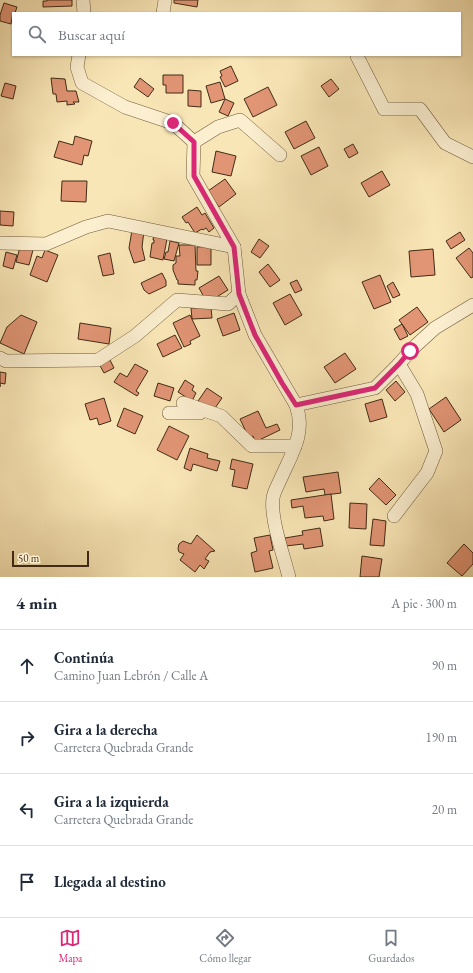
<!DOCTYPE html>
<html lang="es">
<head>
<meta charset="utf-8">
<style>
	:root { --surface:#fff; --page:#f2f2f3; --text:#1f2937; --muted:#747a83; --line:#e0e1e3; --accent:#db2777 }
	body { margin:0; font-family:"EB Garamond",serif; background:var(--page); color:var(--text) }
	.scale { position:absolute; left:12px; bottom:10px; width:77px; box-sizing:border-box; padding-left:4px; border:2px solid #412b15; border-top:0; font-size:11px; line-height:14px; white-space:nowrap; color:#412b15; -webkit-text-stroke:3px #fbefd0; paint-order:stroke }
	.stop { position:absolute; width:12px; height:12px; margin:-9px; border:3px solid #db2777; border-radius:50%; background:#fff }
	.stop.end { background:#db2777; border-color:#fff; box-shadow:0 1px 4px #0008 }
	.list { margin:0; padding:0; list-style:none }
	h2 { display:flex; justify-content:space-between; align-items:center; height:52px; margin:0; padding:0 16px; font-size:17px }
	h2 small { font-size:13px; font-weight:400; color:var(--muted) }
	.list li { display:grid; grid-template-columns:26px 1fr auto; gap:12px; align-items:center; box-sizing:border-box; height:72px; padding:0 16px; border-top:1px solid var(--line) }
	.list b { display:block; font-size:15px; white-space:nowrap }
	.list p { margin:0; font-size:13px; white-space:nowrap; color:var(--muted) }
	.list em { font-size:13px; font-style:normal; color:var(--muted) }
	.icon { flex:none; width:22px; height:22px; fill:none; stroke:currentColor; stroke-width:2; stroke-linecap:round; stroke-linejoin:round }
	.map { position:relative; flex:none; width:473px; height:577px; overflow:hidden }
	.search { position:absolute; background:var(--surface); box-shadow:0 1px 3px #0004; left:12px; right:12px; top:12px; height:44px; display:flex; align-items:center; gap:10px; box-sizing:border-box; padding:0 14px; border-radius:0px; color:var(--muted); font-size:15px }
	.sheet { height:340px; background:var(--surface) }
	nav { display:flex; justify-content:space-around; align-items:center; box-sizing:border-box; height:56px; border-top:1px solid var(--line); background:var(--surface); font-size:11px; color:var(--muted) }
	nav a { display:grid; justify-items:center; gap:2px }
	nav .on { color:var(--accent) }
	.map>svg:first-child { display:block }
</style>
</head>
<body>
<div class="map">
<svg width="473" height="577" viewBox="0 0 473 577">
	<rect width="100%" height="100%" fill="#f9e6b6"/>
	<filter id="stains"><feTurbulence type="fractalNoise" baseFrequency=".005" numOctaves="4"/><feColorMatrix values="0 0 0 0 .2 0 0 0 0 .09 0 0 0 0 .02 0 0 0 .5 -.17"/></filter>
	<radialGradient id="worn" r=".72"><stop offset=".6" stop-color="#630" stop-opacity="0"/><stop offset="1" stop-color="#630" stop-opacity=".3"/></radialGradient>
	<!-- building -->
	<g fill="#e19575" stroke="#412b15">
		<polygon points="47,0 72,0 72,6 43,7 43,1 47,1"/>
		<polygon points="174,0 198,0 197,7 174,3"/>
		<polygon points="4,3 17,7 15,13 13,13 11,24 0,21 0,15"/>
		<polygon points="231,66 238,81 225,87 220,77 222,76 220,71"/>
		<polygon points="163,75 183,75 183,93 166,93 166,85 163,85"/>
		<polygon points="51,78 65,79 67,91 76,91 79,102 73,102 75,104 67,105 67,101 57,102 56,94 53,94"/>
		<polygon points="140,78 154,89 148,97 134,87"/>
		<polygon points="331,79 339,89 329,97 321,86"/>
		<polygon points="220,82 225,99 211,103 206,86"/>
		<polygon points="5,83 16,86 13,99 1,96"/>
		<polygon points="268,87 277,105 253,117 244,99"/>
		<polygon points="188,90 201,91 201,107 188,106"/>
		<polygon points="225,99 234,103 228,116 219,112"/>
		<polygon points="306,121 315,138 294,149 285,132"/>
		<polygon points="75,136 92,141 88,156 84,155 82,165 54,157 59,141 73,145"/>
		<polygon points="353,144 358,153 349,158 344,149"/>
		<polygon points="319,147 328,166 311,175 301,156"/>
		<polygon points="216,151 236,156 231,176 212,172"/>
		<polygon points="382,171 390,185 369,197 361,183"/>
		<polygon points="225,179 236,194 219,207 208,191"/>
		<polygon points="62,181 87,181 86,202 61,201"/>
		<polygon points="197,207 202,215 205,213 214,228 209,232 206,228 203,230 202,229 195,233 188,222 186,223 182,217"/>
		<polygon points="0,211 14,212 13,226 0,225"/>
		<polygon points="132,230 144,231 142,247 145,260 134,263 129,248"/>
		<polygon points="460,232 465,240 451,249 446,241"/>
		<polygon points="154,233 167,239 163,260 150,257 152,243 154,243 154,240 153,240"/>
		<polygon points="259,239 269,246 260,258 251,252"/>
		<polygon points="170,241 179,243 174,261 164,259 166,252 168,252"/>
		<polygon points="179,245 195,245 196,271 198,271 197,280 195,280 195,285 178,284 178,280 177,280 173,270 173,265 176,263 176,256 180,256"/>
		<polygon points="211,246 211,265 197,265 197,247"/>
		<polygon points="20,247 33,250 29,265 16,262"/>
		<polygon points="469,248 473,253 473,277 471,278 456,258"/>
		<polygon points="433,249 435,275 411,277 409,251"/>
		<polygon points="45,250 58,255 47,282 30,275 37,256 42,258"/>
		<polygon points="6,252 17,255 13,269 3,266"/>
		<polygon points="110,253 114,274 103,276 98,256"/>
		<polygon points="268,264 280,280 270,287 259,272"/>
		<polygon points="162,273 166,281 166,286 149,294 144,290 141,283"/>
		<polygon points="380,275 391,302 374,309 362,282"/>
		<polygon points="219,276 228,290 215,298 205,299 199,288"/>
		<polygon points="297,280 302,290 295,293 290,283"/>
		<polygon points="393,282 400,295 393,298 387,286"/>
		<polygon points="290,294 302,315 285,325 273,303"/>
		<polygon points="211,307 212,318 192,319 191,308"/>
		<polygon points="417,307 428,322 410,335 399,320"/>
		<polygon points="234,313 240,330 223,336 217,319"/>
		<polygon points="21,315 37,322 24,354 0,343 7,327"/>
		<polygon points="190,315 200,336 190,341 191,344 184,347 173,323"/>
		<polygon points="80,323 111,328 109,344 78,339"/>
		<polygon points="402,324 408,336 400,340 394,329"/>
		<polygon points="175,335 182,348 163,357 157,344"/>
		<polygon points="345,353 356,369 335,383 324,367"/>
		<polygon points="108,356 114,368 104,373 98,362"/>
		<polygon points="135,364 148,371 136,391 139,393 137,396 114,382 120,373 127,377"/>
		<polygon points="0,372 6,373 5,384 0,383 0,387"/>
		<polygon points="185,380 194,386 192,390 196,393 192,401 178,392"/>
		<polygon points="396,381 405,392 395,401 386,390"/>
		<polygon points="158,383 174,388 170,401 154,396"/>
		<polygon points="207,388 222,398 213,411 198,401"/>
		<polygon points="446,397 461,420 444,432 429,409"/>
		<polygon points="104,398 111,421 99,425 97,418 90,420 85,404"/>
		<polygon points="382,399 387,417 370,422 365,404"/>
		<polygon points="124,408 143,416 135,434 117,426"/>
		<polygon points="258,411 266,428 277,424 280,430 255,442 253,436 249,438 240,419"/>
		<polygon points="169,426 189,436 177,460 157,450"/>
		<polygon points="190,448 208,454 207,458 220,461 217,471 193,464 191,471 184,468"/>
		<polygon points="232,459 253,464 247,489 232,486 235,470 230,469"/>
		<polygon points="338,472 341,493 325,495 324,489 306,492 303,477"/>
		<polygon points="379,478 396,495 386,505 369,489"/>
		<polygon points="331,494 334,519 324,521 323,516 305,518 303,506 292,508 291,500"/>
		<polygon points="350,503 367,504 366,529 349,528"/>
		<polygon points="373,519 386,521 384,546 370,545"/>
		<polygon points="320,528 323,546 304,549 303,544 286,546 285,538 303,535 302,531"/>
		<polygon points="197,535 215,551 210,552 205,559 209,561 204,569 200,565 195,572 180,560 184,554 179,552 178,549 179,544 183,541 191,544"/>
		<polygon points="270,535 273,550 269,551 273,568 255,572 251,553 257,551 254,538"/>
		<polygon points="464,544 473,553 473,564 462,576 447,563"/>
		<polygon points="362,556 382,559 379,577 360,577"/>
	</g>
	<g fill="none" stroke-linecap="round" stroke-linejoin="round">
		<!-- minor casing -->
		<g stroke="#6f5a3d" stroke-width="14">
			<g id="minor">
				<polyline points="83,0 84,13"/>
				<polyline points="163,13 165,0"/>
				<path d="M79,55L77,67L82,83L125,107L173,123L194,142L193,176L234,247L239,294L255,335L296,405C306,433 292,453 281,478C278,485 274,491 273,498C270,518 284,557 289,577"/>
				<polyline points="357,56 384,109 420,109 445,143 473,157"/>
				<polyline points="194,142 218,127 240,120 280,155"/>
				<polyline points="0,243 46,244 86,227 108,221 234,247"/>
				<polyline points="0,358 6,361 98,360 135,336 177,300 228,304 239,294"/>
				<polyline points="183,403 221,416 252,446 295,446"/>
				<polyline points="296,405 375,388 399,364 412,349 435,328 473,305"/>
				<polyline points="169,413 200,413"/>
				<polyline points="394,516 427,473 436,451 417,394 399,364"/>
			</g>
		</g>
		<!-- minor -->
		<use href="#minor" stroke="#fbefd0" stroke-width="13"/>
	</g>
	<g fill="none" stroke-linecap="round" stroke-linejoin="round">
		<!-- route -->
		<polyline stroke="#db2777" stroke-width="5" points="173,123 194,142 194,176 234,247 239,294 255,335 282,383 296,405 375,388 399,364 410,351"/>
	</g>
	<rect width="100%" height="100%" filter="url(#stains)"/>
	<rect width="100%" height="100%" fill="url(#worn)"/>
</svg>
<div class="scale">50 m</div>
<div class="stop" style="left:410px;top:351px"></div>
<div class="stop end" style="left:173px;top:123px"></div>
<div class="search"><svg class="icon" aria-label="search" viewBox="0 0 24 24"><circle cx="10" cy="10" r="6"/><path d="M15 15l6 6"/></svg>Buscar aquí</div>
</div>
<section class="sheet">
<h2>4 min<small>A pie · 300 m</small></h2>
<ul class="list">
<li><svg class="icon" aria-label="ahead" viewBox="0 0 24 24"><path d="M12 20V5M6 11l6-6 6 6"/></svg><div><b>Continúa</b><p>Camino Juan Lebrón / Calle A</p></div><em>90 m</em></li>
<li><svg class="icon" aria-label="right" viewBox="0 0 24 24"><path d="M7 20v-9h11M14 6l5 5-5 5"/></svg><div><b>Gira a la derecha</b><p>Carretera Quebrada Grande</p></div><em>190 m</em></li>
<li><svg class="icon" aria-label="left" viewBox="0 0 24 24"><path d="M17 20v-9H6M10 6l-5 5 5 5"/></svg><div><b>Gira a la izquierda</b><p>Carretera Quebrada Grande</p></div><em>20 m</em></li>
<li><svg class="icon" aria-label="arrive" viewBox="0 0 24 24"><path d="M6 21V4h12l-3 4 3 4H6"/></svg><div><b>Llegada al destino</b></div></li>
</ul>
</section>
<nav>
<a class="on"><svg class="icon" aria-label="map" viewBox="0 0 24 24"><path d="M3 6l6-2 6 2 6-2v14l-6 2-6-2-6 2zM9 4v14M15 6v14"/></svg>Mapa</a>
<a><svg class="icon" aria-label="directions" viewBox="0 0 24 24"><path d="M12 3l9 9-9 9-9-9zM9 14v-3h6M13 9l2 2-2 2"/></svg>Cómo llegar</a>
<a><svg class="icon" aria-label="saved" viewBox="0 0 24 24"><path d="M7 4h10v16l-5-4-5 4z"/></svg>Guardados</a>
</nav>
</body>
</html>
